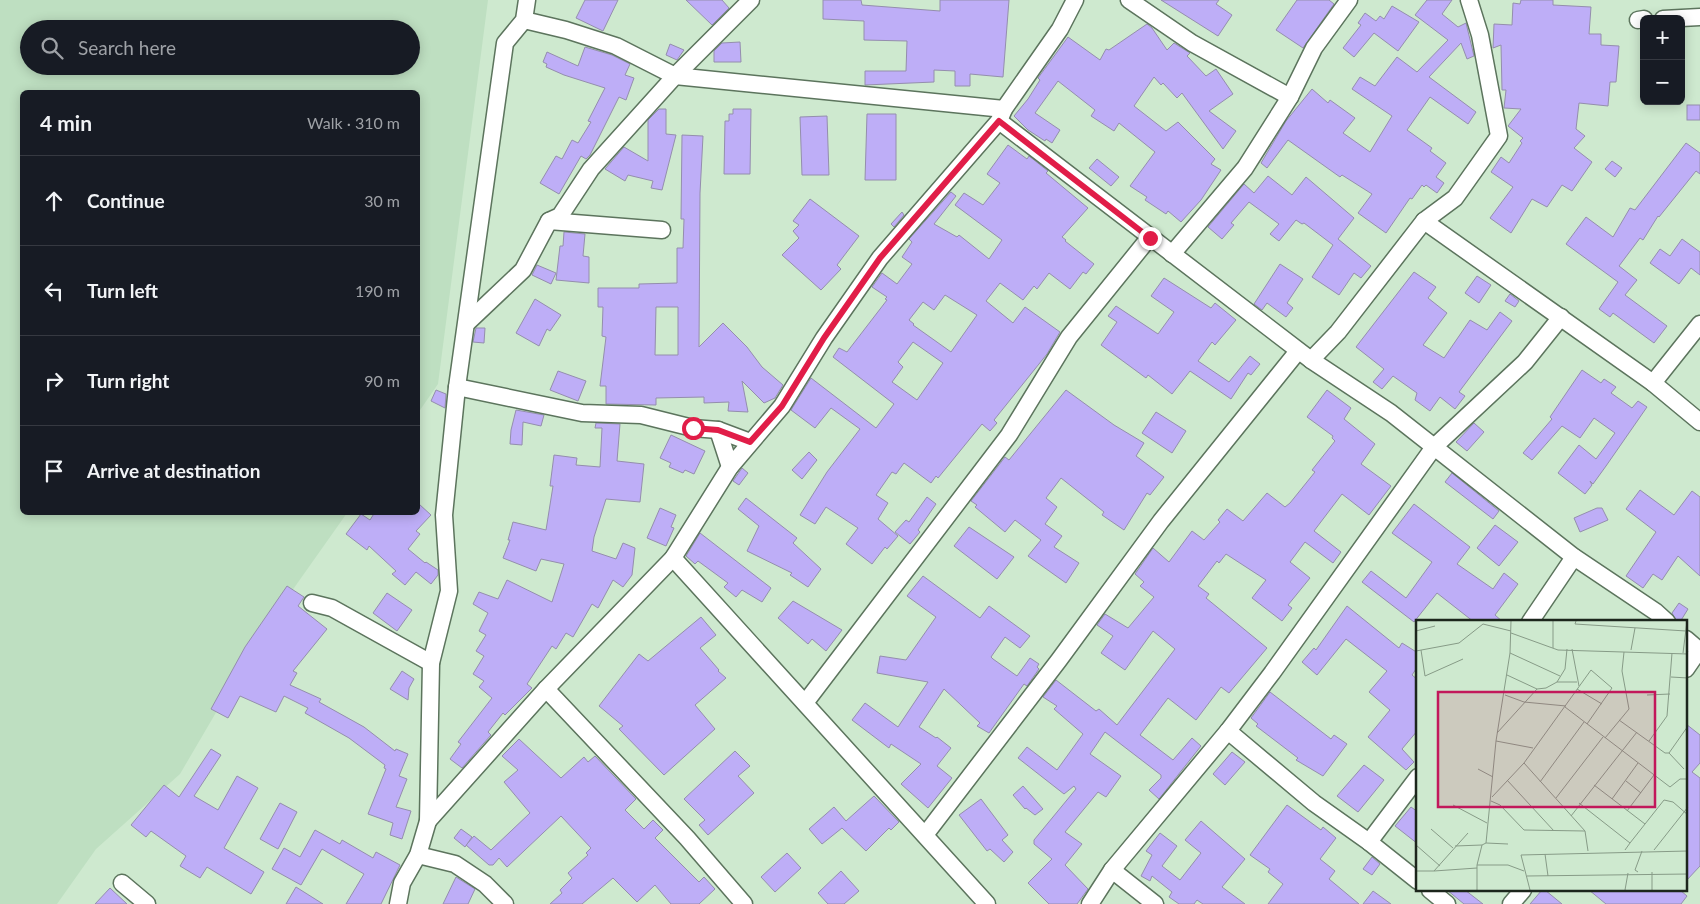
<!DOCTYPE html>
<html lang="en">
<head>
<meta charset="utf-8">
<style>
	:root { --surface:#171b24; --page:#20242c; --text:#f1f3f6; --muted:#9ea1a6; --line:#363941 }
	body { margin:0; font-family:Lato,sans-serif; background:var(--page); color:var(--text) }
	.controls { position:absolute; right:15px; top:15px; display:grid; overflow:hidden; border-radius:8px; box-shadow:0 2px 12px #0003 }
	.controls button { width:45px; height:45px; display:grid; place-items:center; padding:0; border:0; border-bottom:1px solid var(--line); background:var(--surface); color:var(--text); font:25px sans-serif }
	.stop { position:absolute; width:15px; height:15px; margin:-11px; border:4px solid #e11d48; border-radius:50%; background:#fff }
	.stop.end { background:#e11d48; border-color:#fff; box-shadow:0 1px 5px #0008 }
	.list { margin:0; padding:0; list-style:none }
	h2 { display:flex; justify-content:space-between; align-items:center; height:65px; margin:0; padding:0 20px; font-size:21px }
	h2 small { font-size:16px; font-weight:400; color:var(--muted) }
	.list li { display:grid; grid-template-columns:32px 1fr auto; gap:15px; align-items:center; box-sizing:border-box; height:90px; padding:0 20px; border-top:1px solid var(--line) }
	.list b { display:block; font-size:19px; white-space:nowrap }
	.list em { font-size:16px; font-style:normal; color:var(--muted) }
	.icon { flex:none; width:28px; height:28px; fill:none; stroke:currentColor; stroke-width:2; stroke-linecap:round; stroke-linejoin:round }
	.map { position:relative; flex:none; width:1700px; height:904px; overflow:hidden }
	.search { position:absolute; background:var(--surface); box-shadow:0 2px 12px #0003; left:20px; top:20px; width:400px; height:55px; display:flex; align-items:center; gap:12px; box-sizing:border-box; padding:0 18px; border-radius:28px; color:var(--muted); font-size:19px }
	.panel { position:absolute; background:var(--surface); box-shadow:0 2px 12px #0003; left:20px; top:90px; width:400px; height:425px; border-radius:8px }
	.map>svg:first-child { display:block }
</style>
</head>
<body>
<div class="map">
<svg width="1700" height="904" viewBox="0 0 1700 904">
	<rect width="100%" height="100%" fill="#cee9cf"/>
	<!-- built -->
	<path fill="#bedfc1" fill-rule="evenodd" d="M0,0H488L438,384L418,413V92H22V512L347,513L265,629L180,774L96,849L57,904H0ZM29,29H411V66H29Z"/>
	<!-- building -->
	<g fill="#beaef7" stroke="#948ead" fill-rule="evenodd">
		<polygon points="585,0 618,0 603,31 576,18"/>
		<polygon points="686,0 722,0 729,8 712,25"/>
		<polygon points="823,0 861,0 862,5 940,11 940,0 1009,0 1003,77 970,74 970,86 955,86 955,71 934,70 934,82 865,85 865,71 906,71 907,41 864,40 864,21 823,19"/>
		<polygon points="1161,0 1219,0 1216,4 1232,15 1218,36"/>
		<polygon points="1297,0 1329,0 1334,4 1303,48 1276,30"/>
		<polygon points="1427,0 1452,0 1442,14 1458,27 1466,23 1474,56 1467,59 1461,43 1429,77 1476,112 1468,124 1430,97 1407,130 1432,148 1430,151 1446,163 1436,177 1444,183 1437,193 1426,185 1424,187 1422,185 1412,199 1410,198 1386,233 1358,213 1372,194 1342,175 1340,177 1288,140 1267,168 1261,163 1286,121 1312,89 1328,103 1330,100 1355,118 1343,133 1370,152 1392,116 1352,89 1360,77 1375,86 1397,57 1417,72 1448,40 1415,15"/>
		<polygon points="1521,0 1553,0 1553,5 1591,7 1589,34 1601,34 1601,45 1619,46 1616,82 1610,82 1608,106 1579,103 1576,129 1585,136 1574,148 1592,162 1572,191 1562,185 1547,207 1532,199 1511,233 1490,218 1513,187 1491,172 1501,157 1509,163 1522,143 1520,141 1523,138 1508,126 1521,109 1504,108 1506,90 1502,90 1501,45 1493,48 1494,24 1512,25 1513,3 1520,4"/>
		<polygon points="1392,6 1419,22 1398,51 1374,33 1354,57 1343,48 1361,25 1358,23 1365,13 1376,21 1380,16 1384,19"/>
		<polygon points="1147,24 1152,28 1167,50 1174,43 1190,53 1187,56 1206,76 1216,69 1233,94 1209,111 1236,131 1223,149 1182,93 1177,98 1163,83 1161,85 1154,77 1134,106 1166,131 1178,122 1215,159 1211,164 1221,170 1201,200 1181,222 1168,211 1166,214 1145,200 1147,197 1130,186 1155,152 1119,123 1114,131 1091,116 1095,110 1058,81 1035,113 1060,130 1052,143 1046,139 1045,141 1028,130 1014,116 1028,99 1040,80 1038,78 1068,37 1100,60 1106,49 1109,50"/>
		<polygon points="740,42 741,62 714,62 714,51 722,43"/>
		<polygon points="670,44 684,50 677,60 666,55"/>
		<polygon points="585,47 612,55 630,64 625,75 634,78 626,100 619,97 590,155 586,159 581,156 559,194 540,183 556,156 562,159 572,140 578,143 591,122 588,121 605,88 564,75 546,67 547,64 543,62 547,52 578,66"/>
		<rect x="1687" y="105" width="13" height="15"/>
		<polygon points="659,109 666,109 666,134 676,135 662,190 651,188 653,181 628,175 625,181 605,169 624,147 648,161 648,120"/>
		<polygon points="733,109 751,109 750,174 724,174 725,121 729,121 729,114 733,114"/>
		<polygon points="867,114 896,114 896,180 865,180"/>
		<polygon points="827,116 829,175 802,175 800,117"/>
		<path d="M682,135L703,136L700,193L699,347L723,323L747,347L762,367L783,385L775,398L764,403L742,381L748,412L728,411L729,402L704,403V397L656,398V405L606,404V386H600L606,337L602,336L603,307H598V288H639V284L677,283V248H683L684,219H681ZM656,307H678V355H655Z"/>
		<polygon points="1686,143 1700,153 1700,174 1696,171 1659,217 1658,216 1643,240 1640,238 1619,266 1637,280 1625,295 1667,326 1654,343 1613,313 1610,317 1599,309 1618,282 1566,244 1586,217 1613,237 1630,208 1635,210"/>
		<path d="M1008,145L1027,159L1029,156L1048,171L1046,173L1088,208L1062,237L1066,240L1065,241L1094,264L1086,274L1083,272L1070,289L1049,273L1037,289L1034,286L1023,300L1000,283L986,301L1013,323L1025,307L1060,332L1047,354L994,420L997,423L990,431L982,424L938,478L936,476L931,483L904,463L896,474L892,472L876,495L888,503L878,519L898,536L887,549L885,547L872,564L846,544L858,528L826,507L815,524L800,515L827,472L860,429L831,408L815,428L791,410L811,378L876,428L894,404L833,357L839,348L847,352L887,300L885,299L887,297L872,287L882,273L897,284L912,264L902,257L912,242L909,239L951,192L956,196L934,224L957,237L959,235L989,259L1002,240L955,205L964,193L983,205L1000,183L987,174ZM945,295L977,315L951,352L913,325L914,324L909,320L923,302L934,310ZM913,342L943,363L917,400L892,382L903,367L898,362Z"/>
		<polygon points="1097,159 1119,177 1111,186 1089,168"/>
		<polygon points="1612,161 1622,168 1615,177 1605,169"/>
		<polygon points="1268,176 1292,195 1306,177 1354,218 1338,239 1371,266 1361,278 1354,273 1339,295 1312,277 1333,245 1304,223 1302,224 1296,220 1279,241 1270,234 1279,224 1249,202 1231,223 1234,225 1222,239 1208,227 1244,184 1254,193"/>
		<polygon points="810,199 859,236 837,265 841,269 821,290 782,255 799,238 793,231 799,225 793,221"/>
		<polygon points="902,212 904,215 894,227 891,224"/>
		<polygon points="564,232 585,234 583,256 589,257 589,283 556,280 560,246 563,246"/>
		<polygon points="1682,239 1700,252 1700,275 1691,268 1679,284 1650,263 1660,249 1670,256"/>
		<polygon points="1280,264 1303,279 1287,303 1293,308 1286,317 1267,303 1262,310 1254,304"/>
		<polygon points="537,265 556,273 551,284 532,275"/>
		<polygon points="1414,272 1436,287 1428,298 1447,313 1423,345 1444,358 1470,320 1487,330 1500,312 1512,321 1459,392 1465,396 1455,409 1440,397 1430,411 1415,400 1417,393 1393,376 1382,389 1373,382 1384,369 1356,347"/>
		<polygon points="1477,276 1491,285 1479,303 1465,293"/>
		<polygon points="1164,278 1211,308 1215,303 1236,320 1215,345 1212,342 1198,361 1229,382 1250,356 1260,364 1251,375 1248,373 1231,399 1190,371 1172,394 1148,375 1146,378 1101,345 1117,322 1108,316 1116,306 1158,334 1174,312 1151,296"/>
		<polygon points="1510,294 1519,301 1515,307 1505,301"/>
		<polygon points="535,299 561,315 550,331 547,329 539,346 516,333"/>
		<polygon points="476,328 485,328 484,343 473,342"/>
		<polygon points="1582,370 1601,383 1604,379 1616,387 1611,393 1632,408 1638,401 1647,407 1606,466 1593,484 1590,481 1592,485 1585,494 1558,473 1579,445 1596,459 1615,433 1594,418 1580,438 1562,426 1532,460 1523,453 1552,419 1550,417"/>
		<polygon points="558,371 586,381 578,401 550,390"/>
		<polygon points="436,390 446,394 445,408 431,401"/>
		<polygon points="1066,390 1114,425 1144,443 1136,456 1164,477 1150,495 1147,493 1124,530 1102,515 1104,512 1061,478 1046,498 1057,507 1045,524 1062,536 1054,547 1079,563 1066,583 1028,556 1041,540 1015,520 1005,532 975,507 977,505 971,501 1005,457 1009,460"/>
		<polygon points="1327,390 1351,408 1344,419 1375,444 1361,464 1391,486 1369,515 1342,494 1314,531 1341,552 1333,563 1305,542 1290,562 1310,578 1288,605 1292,608 1282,621 1252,598 1266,580 1226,554 1219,563 1217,561 1198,586 1209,594 1206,598 1267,648 1229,693 1221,687 1196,720 1168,698 1140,735 1173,760 1192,738 1201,746 1159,799 1149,790 1161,778 1161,775 1105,732 1090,754 1121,776 1106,797 1098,792 1065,832 1082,844 1065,865 1088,889 1077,904 1049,904 1028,883 1052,859 1034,844 1034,840 1076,789 1074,786 1064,794 1018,758 1027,747 1057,770 1083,734 1054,709 1057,706 1043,697 1056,680 1096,711 1099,709 1117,725 1175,649 1153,631 1125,670 1101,653 1113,636 1097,625 1105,614 1128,628 1154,597 1140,586 1144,582 1135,574 1153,548 1169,562 1192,531 1204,540 1220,522 1218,520 1227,509 1243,521 1267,493 1285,507 1290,503 1315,472 1312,470 1335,441 1332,438 1333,436 1307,417"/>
		<polygon points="516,410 544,415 541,426 523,422 522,445 510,444 511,430"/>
		<polygon points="1156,412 1186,431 1172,453 1142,433"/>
		<polygon points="596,423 620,424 617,461 644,464 640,502 606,499 594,537 592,551 616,559 623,543 635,548 632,575 623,587 613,580 598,608 592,604 573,637 566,633 556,649 552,646 527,684 532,688 505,715 503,713 488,732 491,735 462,768 450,759 461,744 458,742 492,698 479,687 484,681 473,674 484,656 476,651 486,635 479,631 488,613 473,604 479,592 498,599 507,580 552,602 564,564 541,559 536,571 503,558 510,540 508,540 513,522 546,530 553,486 550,486 554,455 577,458 576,465 600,467 602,428 595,428"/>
		<polygon points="1474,423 1484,432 1467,451 1456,442"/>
		<polygon points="671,435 705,451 694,474 685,470 683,473 669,467 671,463 660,458"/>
		<polygon points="809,452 817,460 802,479 792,470"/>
		<polygon points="742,468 748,473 739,485 733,481"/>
		<polygon points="1452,473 1499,511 1493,519 1445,482"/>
		<polygon points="1640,490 1674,515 1692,491 1700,497 1700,576 1678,556 1662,580 1653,574 1643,588 1626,576 1656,532 1626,509"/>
		<polygon points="927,497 936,504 918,530 920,532 910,544 895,532 906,520 909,522"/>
		<polygon points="746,498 797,538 793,543 821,569 808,587 790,575 792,573 747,551 759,526 738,509"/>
		<polygon points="419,504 431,515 416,531 420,534 408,549 425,563 426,562 438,570 438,575 431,584 416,572 405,585 392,574 396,571 369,546 367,550 346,534 361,514 370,520 375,512 418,512"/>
		<polygon points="1414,504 1470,547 1457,564 1493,589 1504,573 1518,584 1495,615 1503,622 1474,622 1437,593 1414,622 1362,582 1371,571 1406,598 1432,562 1392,533"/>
		<polygon points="660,508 676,515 671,527 674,528 666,546 647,538"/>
		<polygon points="1597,508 1602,508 1608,520 1580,532 1574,518"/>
		<polygon points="1495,525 1518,542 1499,566 1477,548"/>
		<polygon points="969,527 1014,557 997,579 954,546"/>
		<polygon points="700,533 771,588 762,602 742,590 736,597 724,587 728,583 698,561 695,564 686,556"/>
		<polygon points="923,576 980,618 989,606 1030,636 1020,648 1005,637 991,657 993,659 1017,676 1030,658 1039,664 1037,667 1039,669 1027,686 1024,684 989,733 977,726 980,723 944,689 919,727 936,738 937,737 951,748 937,766 952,778 928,808 901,784 921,764 891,744 889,748 852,720 865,703 898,727 928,682 877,673 880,656 906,660 936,617 907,596"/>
		<polygon points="287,586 304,597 298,606 327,629 293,671 297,673 290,685 321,699 319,702 364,727 395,751 396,749 408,754 399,776 407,779 396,807 411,811 402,839 390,835 393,823 368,814 386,769 384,768 385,765 349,738 305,713 308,708 284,696 276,712 240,696 228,718 211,709 245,647"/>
		<polygon points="387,593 412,610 397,631 373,613"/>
		<polygon points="793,601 842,630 826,651 812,639 808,644 778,618"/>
		<polygon points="1679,603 1688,609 1680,622 1677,622 1672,613"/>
		<polygon points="1347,606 1399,648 1402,643 1418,653 1418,666 1412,675 1418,680 1418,730 1402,749 1414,762 1406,770 1368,737 1390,710 1369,692 1387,671 1346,639 1317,675 1302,662 1314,648 1316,650"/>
		<polygon points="701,617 716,635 700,648 719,670 718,671 726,678 695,705 715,729 664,775 619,729 623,726 599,706 639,654 648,661"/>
		<polygon points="402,671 414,679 409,688 408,700 390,689"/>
		<polygon points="1270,692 1331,739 1334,735 1347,744 1323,776 1296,760 1298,758 1256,726 1258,724 1251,718"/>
		<polygon points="1686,724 1700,735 1700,763 1692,772 1700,778 1700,866 1686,881"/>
		<polygon points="519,739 561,778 584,757 588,762 595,756 636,799 625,810 644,829 653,820 663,830 655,838 699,882 704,877 715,889 699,904 671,904 655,885 637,902 613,878 582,904 550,904 562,893 560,890 572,878 568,873 588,855 586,853 591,848 561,816 507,867 499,858 493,865 489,865 466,845 474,836 491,850 530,813 504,782 518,770 502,756"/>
		<polygon points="211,749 221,755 194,796 218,810 237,776 258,788 224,848 264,872 251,894 207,867 200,878 180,866 186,856 151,831 146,837 131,825 164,785 179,797"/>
		<polygon points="735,751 750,766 738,776 754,793 708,835 699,825 705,820 684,799"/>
		<polygon points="1232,752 1245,762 1225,785 1213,774"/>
		<polygon points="1364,765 1384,780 1358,812 1337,796"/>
		<polygon points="1023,786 1043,809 1035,815 1026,808 1025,809 1013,795"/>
		<polygon points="874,796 899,822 891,830 889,828 866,851 842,828 822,844 809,829 834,807 846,821"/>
		<polygon points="981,799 1008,835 1002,840 1013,852 1004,862 990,849 987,851 959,815"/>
		<polygon points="280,803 297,812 278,849 260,839"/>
		<polygon points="1287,805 1321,830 1323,827 1336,838 1320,859 1335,871 1329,879 1359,904 1268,904 1283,884 1268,872 1270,869 1250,855"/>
		<polygon points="1411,807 1418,812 1418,844 1395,826"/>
		<polygon points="1201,821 1245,859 1222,887 1245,904 1203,904 1197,900 1194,904 1179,904 1169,897 1172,892 1152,876 1150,881 1141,876 1152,855 1146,851 1160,833 1177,846 1162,866 1180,880 1201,853 1185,840"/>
		<polygon points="461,829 472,837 465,847 454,838"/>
		<polygon points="315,830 340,844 342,840 373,858 376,852 400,865 381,904 346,904 364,874 322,849 301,885 272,869 284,848 300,857"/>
		<polygon points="787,853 801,868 775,892 761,877"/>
		<polygon points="1372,857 1380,864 1372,875 1363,869"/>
		<polygon points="841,871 859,891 844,904 828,904 818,893"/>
		<polygon points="456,877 475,889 468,904 443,904"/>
		<polygon points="296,887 323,904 286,904"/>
		<polygon points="110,888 127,904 95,904"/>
		<polygon points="1447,890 1465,890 1483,904 1464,904"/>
		<polygon points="1542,890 1545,890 1562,904 1530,904"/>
		<polygon points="1589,890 1680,890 1687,896 1681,904 1606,904"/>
		<polygon points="1373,891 1391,904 1363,904"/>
	</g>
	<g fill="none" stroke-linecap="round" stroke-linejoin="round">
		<!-- minor casing -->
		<g stroke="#5c745d" stroke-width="19">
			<g id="minor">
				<polyline points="1129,0 1192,43 1290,97"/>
				<polyline points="1663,19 1700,17"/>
				<polyline points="524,20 566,30 616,46 675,76 1004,109"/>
				<polyline points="1638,20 1644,19"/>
				<polyline points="999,121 1311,360 1391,413 1574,557 1656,612 1667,622"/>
				<polyline points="549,221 662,230"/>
				<polyline points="1424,221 1653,383 1700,422"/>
				<polyline points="1172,254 1245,168 1290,97 1314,48 1349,0"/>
				<polyline points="467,323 523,270 549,221 560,216 591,169 675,76 751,0"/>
				<polyline points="1311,360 1338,332 1424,221 1455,198 1499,136 1480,35 1469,0"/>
				<polyline points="1653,383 1700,324"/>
				<polyline points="457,387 582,413 641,415 693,428 718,430 750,442"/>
				<polyline points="718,430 730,467"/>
				<polyline points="673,558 987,904"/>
				<polyline points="312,603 332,608 431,663"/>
				<polyline points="1530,622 1574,557"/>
				<polyline points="1686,639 1700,651"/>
				<polyline points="1686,669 1699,650"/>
				<polyline points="546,689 687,838 744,904"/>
				<polyline points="805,703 1009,435 1069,337 1149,238"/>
				<polyline points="1228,731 1314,803 1369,842 1418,881"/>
				<polyline points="428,821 546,689 673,558 730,467 782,406 824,338 880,258 999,121 1004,109 1060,29 1075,0"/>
				<polyline points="925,835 1059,660 1161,521 1298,351"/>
				<polyline points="1369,842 1418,777"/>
				<polyline points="418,855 455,864 485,884 505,904"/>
				<polyline points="1112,870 1155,904"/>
				<polyline points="122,883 147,904"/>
				<polyline points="1430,890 1447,904"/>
				<polyline points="398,904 402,883 418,855 428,821 431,663 449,591 444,515 457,387 505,43 524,20 527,0"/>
				<polyline points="1090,904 1112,870 1228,731 1272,673 1434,447 1525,362 1561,317"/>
				<polyline points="1511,904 1523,890"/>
			</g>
		</g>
		<!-- minor -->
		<use href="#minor" stroke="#fff" stroke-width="16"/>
	</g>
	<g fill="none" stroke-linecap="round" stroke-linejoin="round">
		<!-- route -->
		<polyline stroke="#e11d48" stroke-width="6" points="693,428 718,430 750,442 782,406 824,338 880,258 999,121 1150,238"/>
	</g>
	<!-- overview -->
	<g transform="translate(1416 620)">
		<rect width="271" height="271" fill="#cee9cf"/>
		<path fill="none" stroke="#879b87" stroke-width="1" d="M137,1V28M160,1L159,4L270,11M0,11L19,6M95,13L142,30L272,34M156,29L163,66M5,30L9,56L47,39M215,30L219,8M0,31L43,23L67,4L95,11M94,33L144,56M267,33L271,1M91,55L121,69L130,68L141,62L149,49L151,29M255,57L272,58M141,62H161M161,69L186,84M89,75L108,82L150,86M231,75L254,74M149,87L254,167L264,159H272M203,100L249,133H253L268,149M81,113L121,69M189,118L213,89L206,51L208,32M80,121L117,128M233,121L251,96L256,33M253,133L272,106M108,143L169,211L172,231M62,149L77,157M91,160L138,211M210,161L225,173M124,162L168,102M178,165L229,204M76,177L108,143L175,50L196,68L171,104M140,178L187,117M196,179L222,143M75,181L84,185L108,210L169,211M163,183L214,223L209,230M37,185L71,203M211,191L238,155M155,196L221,112M15,209L37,228M70,223L92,224M214,223L248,180L257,182L272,195M0,225L24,246M39,226L66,225M238,230L272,187M129,234L132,256M61,245H92L108,251M0,251H18L52,213M18,251L61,248M222,252L219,250L226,231M111,256L272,254M61,270V245L66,225L70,223L80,121L94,33L95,1M114,270L105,235L272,231M209,270L212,253M236,270V252"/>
		<path fill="#c2185b" fill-opacity="0.15" stroke="#c2185b" stroke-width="2.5" d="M22,72H239V187H22Z"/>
		<rect width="271" height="271" fill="none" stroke="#1c261c" stroke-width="2.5"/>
	</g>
</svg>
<div class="controls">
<button>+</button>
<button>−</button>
</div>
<div class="stop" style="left:693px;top:428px"></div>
<div class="stop end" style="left:1150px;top:238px"></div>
<div class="search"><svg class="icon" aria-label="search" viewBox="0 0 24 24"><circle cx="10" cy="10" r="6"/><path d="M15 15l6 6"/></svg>Search here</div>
<section class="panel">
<h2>4 min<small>Walk · 310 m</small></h2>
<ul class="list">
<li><svg class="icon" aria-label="ahead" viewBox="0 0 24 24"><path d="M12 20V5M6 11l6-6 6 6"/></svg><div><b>Continue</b></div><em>30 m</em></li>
<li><svg class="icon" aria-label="left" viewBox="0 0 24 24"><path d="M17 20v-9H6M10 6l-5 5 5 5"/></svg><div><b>Turn left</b></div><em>190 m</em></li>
<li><svg class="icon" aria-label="right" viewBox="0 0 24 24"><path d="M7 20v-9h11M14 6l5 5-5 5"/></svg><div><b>Turn right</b></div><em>90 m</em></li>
<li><svg class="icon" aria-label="arrive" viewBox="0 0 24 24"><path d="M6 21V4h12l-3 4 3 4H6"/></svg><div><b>Arrive at destination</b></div></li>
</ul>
</section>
</div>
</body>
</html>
